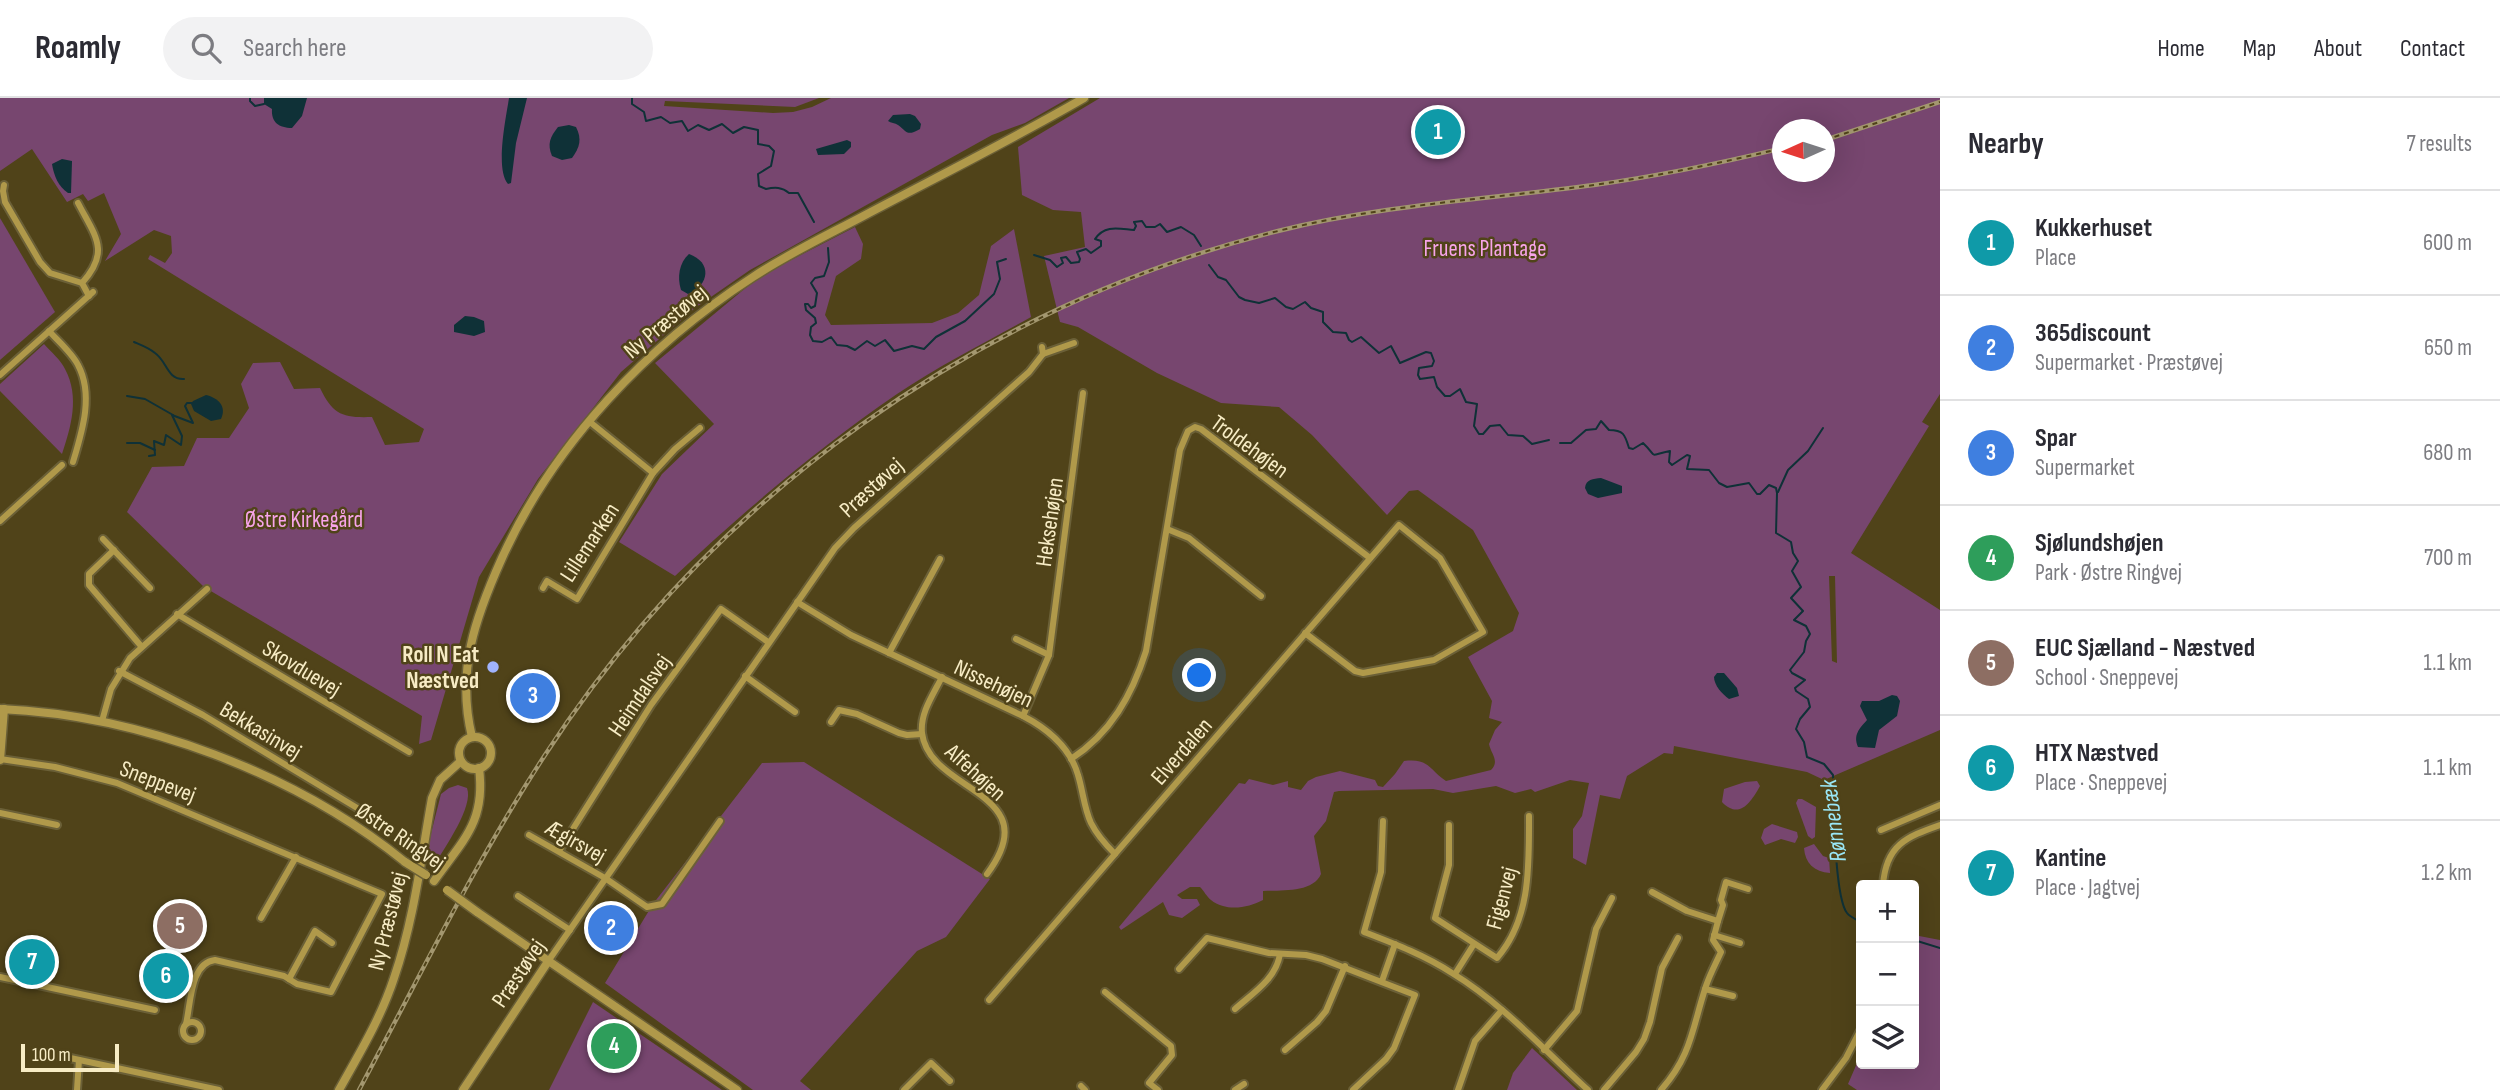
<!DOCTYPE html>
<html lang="en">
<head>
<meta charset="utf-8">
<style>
	:root { --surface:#fff; --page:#f2f2f3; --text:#2b2b33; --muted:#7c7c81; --line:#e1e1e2; --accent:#60688e }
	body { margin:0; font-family:"Sofia Sans Condensed",sans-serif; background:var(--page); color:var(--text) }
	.controls { position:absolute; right:21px; bottom:21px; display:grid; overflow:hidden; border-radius:7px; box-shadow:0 7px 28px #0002 }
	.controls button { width:63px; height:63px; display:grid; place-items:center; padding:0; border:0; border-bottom:2px solid var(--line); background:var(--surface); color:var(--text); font:35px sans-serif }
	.compass { position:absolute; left:1772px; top:21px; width:63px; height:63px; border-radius:50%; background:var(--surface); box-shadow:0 7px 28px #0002; rotate:267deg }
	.scale { position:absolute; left:21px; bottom:18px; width:98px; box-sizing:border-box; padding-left:7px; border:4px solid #f7ecc5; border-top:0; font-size:19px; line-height:24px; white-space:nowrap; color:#f7ecc5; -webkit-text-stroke:5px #504319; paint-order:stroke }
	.you { position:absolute; left:1200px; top:578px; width:24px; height:24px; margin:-18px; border:5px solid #fff; border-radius:50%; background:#1a73e8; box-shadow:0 0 0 10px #1a73e833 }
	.badge { display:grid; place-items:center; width:46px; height:46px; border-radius:50%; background:var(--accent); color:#fff; font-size:23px; font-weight:700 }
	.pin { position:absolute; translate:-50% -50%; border:4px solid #fff; box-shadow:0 2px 7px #0006 }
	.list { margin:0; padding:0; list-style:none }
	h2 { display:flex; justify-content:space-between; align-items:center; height:91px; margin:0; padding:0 28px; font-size:30px }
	h2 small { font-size:23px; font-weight:400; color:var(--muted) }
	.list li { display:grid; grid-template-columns:46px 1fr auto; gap:21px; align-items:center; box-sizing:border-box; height:105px; padding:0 28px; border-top:2px solid var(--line) }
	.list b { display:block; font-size:26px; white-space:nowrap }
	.list p { margin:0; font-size:23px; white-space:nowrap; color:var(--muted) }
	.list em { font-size:23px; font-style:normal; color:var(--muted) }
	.icon { flex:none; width:38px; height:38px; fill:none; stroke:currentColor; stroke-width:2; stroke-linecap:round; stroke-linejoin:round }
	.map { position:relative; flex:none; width:1940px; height:992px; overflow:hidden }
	header { display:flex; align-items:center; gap:42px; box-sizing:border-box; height:98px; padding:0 35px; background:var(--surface); border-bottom:2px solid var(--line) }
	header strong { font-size:33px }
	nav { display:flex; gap:38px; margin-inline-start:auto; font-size:24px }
	.search { width:490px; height:63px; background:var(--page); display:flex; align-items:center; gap:18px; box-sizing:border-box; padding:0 24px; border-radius:38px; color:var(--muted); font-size:26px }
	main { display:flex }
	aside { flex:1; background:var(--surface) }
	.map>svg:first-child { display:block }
</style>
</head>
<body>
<header>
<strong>Roamly</strong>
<div class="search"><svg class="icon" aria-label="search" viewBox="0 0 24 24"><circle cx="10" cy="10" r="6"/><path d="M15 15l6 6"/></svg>Search here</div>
<nav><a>Home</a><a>Map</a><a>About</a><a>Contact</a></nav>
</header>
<main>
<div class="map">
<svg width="1940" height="992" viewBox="0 0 1940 992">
	<rect width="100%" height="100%" fill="#504319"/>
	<!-- green -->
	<g fill="#77466f" fill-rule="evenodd">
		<path d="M0,0H819L795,9L665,3L664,8L773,15L793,14L812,9L831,0H1069L1025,25L992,37L750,172L695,210L621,274L538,381L479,479L431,642L419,646L422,618L204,489L127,414L152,369L184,368L197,340H229L249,310L241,286L253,265L280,264L294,291L320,290C333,317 343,320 372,319L385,347L419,344L424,331L148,161L150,157L165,165L172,155L171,138L154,132L105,163L121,136L104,95L88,103L83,96L67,104L32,51L0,73Z"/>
		<path d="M1100,0H1940V296L1922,324L1929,328L1851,455L1940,512V632L1824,682L1807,674L1674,648L1673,656L1664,655L1627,678L1620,701L1600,697L1586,767L1573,760V731L1582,718L1589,685L1570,682L1535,694L1531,691L1515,695L1496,688L1453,695L1433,691L1339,693L1334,694L1326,723L1314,738L1321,776C1313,795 1281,792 1263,793V802C1248,810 1226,814 1211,802C1207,799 1204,793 1200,789H1190L1177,797L1182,801H1197L1200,807L1182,820L1169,817L1163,804L1121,832L1119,829L1239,685L1245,686L1249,681L1273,687L1288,683V689L1301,692L1308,683L1316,679L1340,673L1375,682L1378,688L1383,689L1395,676L1404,663C1430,660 1429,672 1446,683L1491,672C1500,663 1491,656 1489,646L1495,632L1502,624L1489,620L1492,603L1468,559L1513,533L1519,515L1473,432L1418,392L1409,393L1387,417L1312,337L1279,309L1221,305L1157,275L1078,229L1060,224L1044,158L1085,149L1081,114L1053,112L1022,97L1018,49ZM1783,32H1825V74H1783ZM1829,478H1835L1837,565L1832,563Z"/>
		<polygon points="0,120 55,214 0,262"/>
		<path d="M855,129L863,146L861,161L836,178L825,217L831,227L932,225L958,215L979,197L991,148L1014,131L1031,219C986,244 940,267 897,296C817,351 745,412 675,478L619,444L662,376L714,326L655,265L760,178Z"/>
		<path d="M44,246C51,254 61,262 65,271C80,299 71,329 62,356L0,293V286Z"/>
		<polygon points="804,664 990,781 946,839 917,853 800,983 811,992 753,992 605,885 653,806 762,665"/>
		<path d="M1757,683L1760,688C1752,702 1740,723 1722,704L1724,691L1745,684Z"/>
		<path d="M458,687L467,690C474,708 445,749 435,766L425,759L441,696L449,690Z"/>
		<polygon points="1798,701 1802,701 1816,709 1815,739 1812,741 1808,738 1796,705"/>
		<polygon points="1772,726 1797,734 1798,739 1795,745 1781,741 1765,747 1761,740 1764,731"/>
		<path d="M1814,746L1823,758L1829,760L1830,775C1814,774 1805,765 1804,750Z"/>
		<polygon points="1914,837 1940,842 1940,992 1857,992 1848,986 1861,956 1861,966 1914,966"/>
		<polygon points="593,904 722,992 549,992"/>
		<polygon points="1532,950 1577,992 1507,992 1513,975"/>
	</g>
	<!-- water -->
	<g fill="#0f3137">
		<path d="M264,0H307L302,18L292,30C279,30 271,24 272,11L264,6Z"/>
		<path d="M509,0H527L516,45L511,85L508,86C495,71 506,20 509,0Z"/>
		<path d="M910,16L915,18L921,26L920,31C906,39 907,33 898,27C895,25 891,25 888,23L893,17Z"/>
		<path d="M569,27L576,29C582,41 580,49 572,60L562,62L552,58C547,46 550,39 558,29Z"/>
		<polygon points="847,42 851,44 851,49 844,56 818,57 816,51"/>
		<path d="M62,61L72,63L71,95H68C58,88 54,78 52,66Z"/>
		<path d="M689,156C712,164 710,187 688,196L681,192C677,179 679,165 689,156Z"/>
		<polygon points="465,218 474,219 484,223 485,234 474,238 454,234 454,227"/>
		<path d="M206,297C218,300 227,308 221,321L211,323L194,313L191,306L193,303Z"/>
		<path d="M1601,380L1622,388V395L1598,400L1588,396L1585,390C1586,381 1593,381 1601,380Z"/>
		<path d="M1717,575H1724L1737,590L1739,598L1729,601C1722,596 1714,587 1714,579Z"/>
		<path d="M1892,597L1897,598L1900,603L1897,618L1879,632L1875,650L1858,649C1853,637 1859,631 1867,622L1860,608L1862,603H1879Z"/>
	</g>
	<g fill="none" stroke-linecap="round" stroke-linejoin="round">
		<!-- stream -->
		<g stroke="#0f3137" stroke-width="2">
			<polyline points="250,0 250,3 255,8 264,6"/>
			<path d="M632,0V6L644,14L646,23L661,19L670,25L682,23L688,33L698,27L709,32L722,26L733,35L744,29L758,32V46L769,48L774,53L771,68L758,76L759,88L766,91C775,89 782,89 789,95H798L814,124"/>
			<polyline points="828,150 829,164 824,178 815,180 811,185 817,195 815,208 811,210 808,206 805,206 806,212 815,220 816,225 811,229 810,237 813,243 822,244 831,239 837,247 847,248 855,252 867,243 875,248 885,242 894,253 912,248 924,251 936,239 965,223 994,196 1000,181 997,164 1006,161"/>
			<path d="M1034,157L1050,162L1057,169L1063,165L1061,160L1066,159L1071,165L1079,164L1080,161L1077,154L1086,151L1091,155L1101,148V143L1095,141C1105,126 1120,131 1134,132L1136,128L1134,124L1142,123L1146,129H1155L1160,126L1167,134L1181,129L1194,137L1201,148"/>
			<polyline points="1209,167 1218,179 1226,182 1239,199 1245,202 1259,205 1275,200 1286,209 1293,211 1305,204 1311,210 1323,214 1323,224 1333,234 1346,235 1349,242 1352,244 1361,239 1379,255 1391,248 1400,265 1426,254 1431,255 1434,263 1432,268 1419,270 1418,277 1420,281 1434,279 1437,289 1445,298 1450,298 1460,291 1466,304 1477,306 1474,328 1479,336 1483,336 1490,328 1500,327 1508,337 1523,338 1532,346 1549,342"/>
			<path d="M134,244C141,247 149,250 155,255C167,263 167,282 184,281"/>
			<polyline points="127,298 145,301 173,317"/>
			<polyline points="127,345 140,345 155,352"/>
			<path d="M1560,345H1571L1586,332L1596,331L1601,323L1609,332C1624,332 1625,337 1629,350L1633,351L1643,345C1659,360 1646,358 1670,353L1669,364L1672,367L1687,357L1690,358L1687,371L1709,372L1719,385L1727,389L1749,385L1757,396H1760L1769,387L1776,390L1777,395L1776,435L1791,444L1793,455L1798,463L1792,473L1801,489L1791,500L1803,513L1794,522L1806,528L1810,536L1806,543L1804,554L1790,572L1792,575L1805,582L1795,590L1796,593L1808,601L1810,609L1800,621L1796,631L1804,644L1807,659L1824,666L1833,677C1834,703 1834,798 1847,815C1850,819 1857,822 1861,824"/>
			<polyline points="149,358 155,357 154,343 164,347 166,337 181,347 182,338 172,317 193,325 185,308 187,305 192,305"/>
			<polyline points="1778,394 1788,372 1808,353 1823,330"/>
			<polyline points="1914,842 1940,850"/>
		</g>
		<!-- minor casing -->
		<g stroke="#6b6037" stroke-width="10">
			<g id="minor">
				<polyline points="4,87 3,93 5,104 40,164 50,175 82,185"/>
				<path d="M78,105C95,138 111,153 82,185L89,198"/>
				<path d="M49,233C58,243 72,255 78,267C94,297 82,334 73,364"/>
				<polyline points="1043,256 1074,245"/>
				<polyline points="0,277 93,194"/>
				<polyline points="653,375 675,351 700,330"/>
				<polyline points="0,423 62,367"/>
				<polyline points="1167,431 1189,440 1261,498"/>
				<polyline points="103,441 150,490"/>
				<polyline points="114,452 89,476 89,487 141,548"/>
				<polyline points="543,490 547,483 577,501 653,375 590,324"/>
				<path d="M797,504L851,537L1023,618C1048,631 1070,649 1078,677C1083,693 1084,710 1091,725C1097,737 1106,747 1115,756"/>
				<polyline points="177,516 409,654"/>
				<polyline points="1016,541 1049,557"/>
				<polyline points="889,555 940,461"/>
				<polyline points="119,573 203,617 382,725"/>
				<polyline points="745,578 795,614"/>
				<path d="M942,579C933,597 920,615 922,635C929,695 1049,693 987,776"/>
				<polyline points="1023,618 1049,557 1083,295"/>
				<polyline points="102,623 111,591 130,560 207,491"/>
				<polyline points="831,624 839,612 857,616 899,635 907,637 922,636"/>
				<path d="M0,661L55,669L117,685L382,796L331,894L297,886L284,878L215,862C190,865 191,905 186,926"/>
				<path d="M1071,661C1111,635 1132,597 1146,553L1180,352L1188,333L1195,329L1201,331L1370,460"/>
				<polyline points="0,715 57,727"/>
				<path d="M1383,723L1381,774L1364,834C1395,846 1424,857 1452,875C1503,906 1544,952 1588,992"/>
				<path d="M1449,727V767L1435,820L1497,860C1531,821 1529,767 1529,718"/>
				<polyline points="1881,732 1940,707"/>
				<polyline points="529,737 605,780 647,809 662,806 720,723"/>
				<polyline points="559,753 651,607 721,511 768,544"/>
				<path d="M1883,787C1886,747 1906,739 1940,727"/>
				<path d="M1652,794L1687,813L1718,823L1713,842L1721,854C1716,865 1710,876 1706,888C1692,930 1692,957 1661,992"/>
				<polyline points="518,798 570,832"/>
				<polyline points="261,820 296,759"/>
				<polyline points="1718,823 1723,807 1721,802 1726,784 1748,791"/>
				<polyline points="1714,837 1740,845"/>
				<polyline points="549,862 835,450 854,430 1029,274 1043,256 1042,249"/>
				<polyline points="1179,871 1207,840 1269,855 1306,857 1322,861 1415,897 1394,950 1386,961 1353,992"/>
				<polyline points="1455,876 1474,846"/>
				<polyline points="0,879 155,912"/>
				<polyline points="289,881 315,833 332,845"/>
				<polyline points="1382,883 1395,846"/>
				<polyline points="1705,891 1733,898"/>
				<polyline points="1105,894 1171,948 1172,957 1149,985 1158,992"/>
				<polyline points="989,902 1399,427 1440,460 1483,534 1434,562 1363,575 1355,573 1305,535"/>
				<path d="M1235,911C1253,895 1276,881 1280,856"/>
				<circle cx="192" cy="933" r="9"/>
				<polyline points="1285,952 1317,924 1326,913 1345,868"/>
				<polyline points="1544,952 1577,913 1596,831 1612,800"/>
				<polyline points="47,955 219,992"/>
				<polyline points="1081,988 1085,992"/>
				<polyline points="77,992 79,962"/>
				<polyline points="904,992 931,965 950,983"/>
				<polyline points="1235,992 1244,986"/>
				<polyline points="1458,992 1475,943 1502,912"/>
				<polyline points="1604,992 1636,954 1644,941 1650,924 1662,870 1678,840"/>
				<polyline points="1822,992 1846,960 1861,931"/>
			</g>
		</g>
		<!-- tertiary casing -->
		<g stroke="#6b6037" stroke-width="11">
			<g id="tertiary">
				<path d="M0,611C141,617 295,675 405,764"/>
				<path d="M472,639C456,573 475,520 502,460C554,345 648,247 753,179C789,155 830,136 869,115C941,77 1013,41 1084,0"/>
				<circle cx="475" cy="655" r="16"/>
				<polyline points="0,662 4,611"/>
				<path d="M434,783C463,742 486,724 479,670"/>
				<polyline points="477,814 737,992"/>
				<path d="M339,992C359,956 381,920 394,880C414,822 421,761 432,700L440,682L461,663"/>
				<polyline points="463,992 549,862"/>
			</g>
		</g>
		<!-- minor -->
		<use href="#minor" stroke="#b0994a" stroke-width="6"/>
		<!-- tertiary -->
		<use href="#tertiary" stroke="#b0994a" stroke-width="8"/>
		<!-- rail casing -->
		<g stroke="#a3976f" stroke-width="4.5">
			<g id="rail">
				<polyline points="1825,42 1940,4"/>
				<path d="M359,992C419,880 475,764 545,657C713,398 979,208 1278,133C1382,107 1489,101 1594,87C1658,78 1721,65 1783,50"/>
			</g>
		</g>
		<!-- rail -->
		<use href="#rail" stroke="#504319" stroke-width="2" stroke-dasharray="5" stroke-linecap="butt"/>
		<!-- tertiary-bridge casing -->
		<g stroke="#6b6037" stroke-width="11" stroke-linecap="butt">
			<g id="tertiary-bridge">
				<polyline points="405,764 426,777"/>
				<polyline points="447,792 477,814"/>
			</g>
		</g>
		<!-- tertiary-bridge -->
		<use href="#tertiary-bridge" stroke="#b0994a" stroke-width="8"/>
	</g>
	<!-- markers -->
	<circle fill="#a0b3fd" stroke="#504319" stroke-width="2.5" cx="493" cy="569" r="7"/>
	<g text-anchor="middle" stroke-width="5" stroke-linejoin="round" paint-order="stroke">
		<!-- park labels -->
		<g font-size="23" fill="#f7a4e9" stroke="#504319">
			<text x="1485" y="158">Fruens Plantage</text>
			<text x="304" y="429">Østre Kirkegård</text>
		</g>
		<!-- street labels -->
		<g font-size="23" fill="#f7ecc5" stroke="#504319">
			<text transform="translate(665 223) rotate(-40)" y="8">Ny Præstøvej</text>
			<text transform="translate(1250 348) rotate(36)" y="8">Troldehøjen</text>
			<text transform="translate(871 389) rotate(-42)" y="8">Præstøvej</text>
			<text transform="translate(1049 424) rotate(-82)" y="8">Heksehøjen</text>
			<text transform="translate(589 444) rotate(-57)" y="8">Lillemarken</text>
			<text transform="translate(302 570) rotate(31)" y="8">Skovduevej</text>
			<text transform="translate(994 585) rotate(25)" y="8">Nissehøjen</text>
			<text transform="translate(639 597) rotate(-56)" y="8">Heimdalsvej</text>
			<text transform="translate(261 632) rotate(31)" y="8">Bekkasinvej</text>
			<text transform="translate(1181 653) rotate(-49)" y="8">Elverdalen</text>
			<text transform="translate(976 674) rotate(42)" y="8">Alfehøjen</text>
			<text transform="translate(158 683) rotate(21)" y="8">Sneppevej</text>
			<text transform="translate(401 738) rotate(34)" y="8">Østre Ringvej</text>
			<text transform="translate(576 743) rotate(29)" y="8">Ægirsvej</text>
			<text transform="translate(1501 800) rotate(-75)" y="8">Figenvej</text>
			<text transform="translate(387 823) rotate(-76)" y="8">Ny Præstøvej</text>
			<text transform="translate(518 875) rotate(-56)" y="8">Præstøvej</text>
		</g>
		<!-- poi labels -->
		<g font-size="23" font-weight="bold" fill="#f7ecc5" stroke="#504319" text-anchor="end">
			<text x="479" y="564">Roll N Eat<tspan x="479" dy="26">Næstved</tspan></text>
		</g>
		<!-- water labels -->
		<g font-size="24" font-style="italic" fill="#9ae7f7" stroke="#504319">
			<text transform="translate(1833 723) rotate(-97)" y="8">Rønnebæk</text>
		</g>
	</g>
</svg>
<div class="controls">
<button>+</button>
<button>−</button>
<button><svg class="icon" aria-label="layers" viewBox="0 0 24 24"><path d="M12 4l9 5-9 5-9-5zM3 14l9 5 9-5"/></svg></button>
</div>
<svg class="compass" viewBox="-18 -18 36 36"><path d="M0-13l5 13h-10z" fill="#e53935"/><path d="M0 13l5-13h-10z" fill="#7c7c81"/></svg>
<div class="scale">100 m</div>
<div class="you"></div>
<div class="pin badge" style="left:1438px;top:34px;background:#0f9aa8">1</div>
<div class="pin badge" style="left:611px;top:830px;background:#3f7fe0">2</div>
<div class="pin badge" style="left:533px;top:598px;background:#3f7fe0">3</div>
<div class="pin badge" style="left:614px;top:948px;background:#2e9e5b">4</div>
<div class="pin badge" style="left:180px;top:828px;background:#8d6e63">5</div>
<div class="pin badge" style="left:166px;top:878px;background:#0f9aa8">6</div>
<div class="pin badge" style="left:32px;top:864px;background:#0f9aa8">7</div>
</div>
<aside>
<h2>Nearby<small>7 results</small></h2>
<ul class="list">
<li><span class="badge" style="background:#0f9aa8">1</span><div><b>Kukkerhuset</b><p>Place</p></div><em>600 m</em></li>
<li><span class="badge" style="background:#3f7fe0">2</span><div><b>365discount</b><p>Supermarket · Præstøvej</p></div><em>650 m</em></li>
<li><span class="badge" style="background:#3f7fe0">3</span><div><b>Spar</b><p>Supermarket</p></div><em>680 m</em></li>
<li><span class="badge" style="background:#2e9e5b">4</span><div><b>Sjølundshøjen</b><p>Park · Østre Ringvej</p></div><em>700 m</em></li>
<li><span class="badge" style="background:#8d6e63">5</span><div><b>EUC Sjælland - Næstved</b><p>School · Sneppevej</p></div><em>1.1 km</em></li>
<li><span class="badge" style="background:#0f9aa8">6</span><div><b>HTX Næstved</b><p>Place · Sneppevej</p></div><em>1.1 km</em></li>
<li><span class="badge" style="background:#0f9aa8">7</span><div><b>Kantine</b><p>Place · Jagtvej</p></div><em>1.2 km</em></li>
</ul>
</aside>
</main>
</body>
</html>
